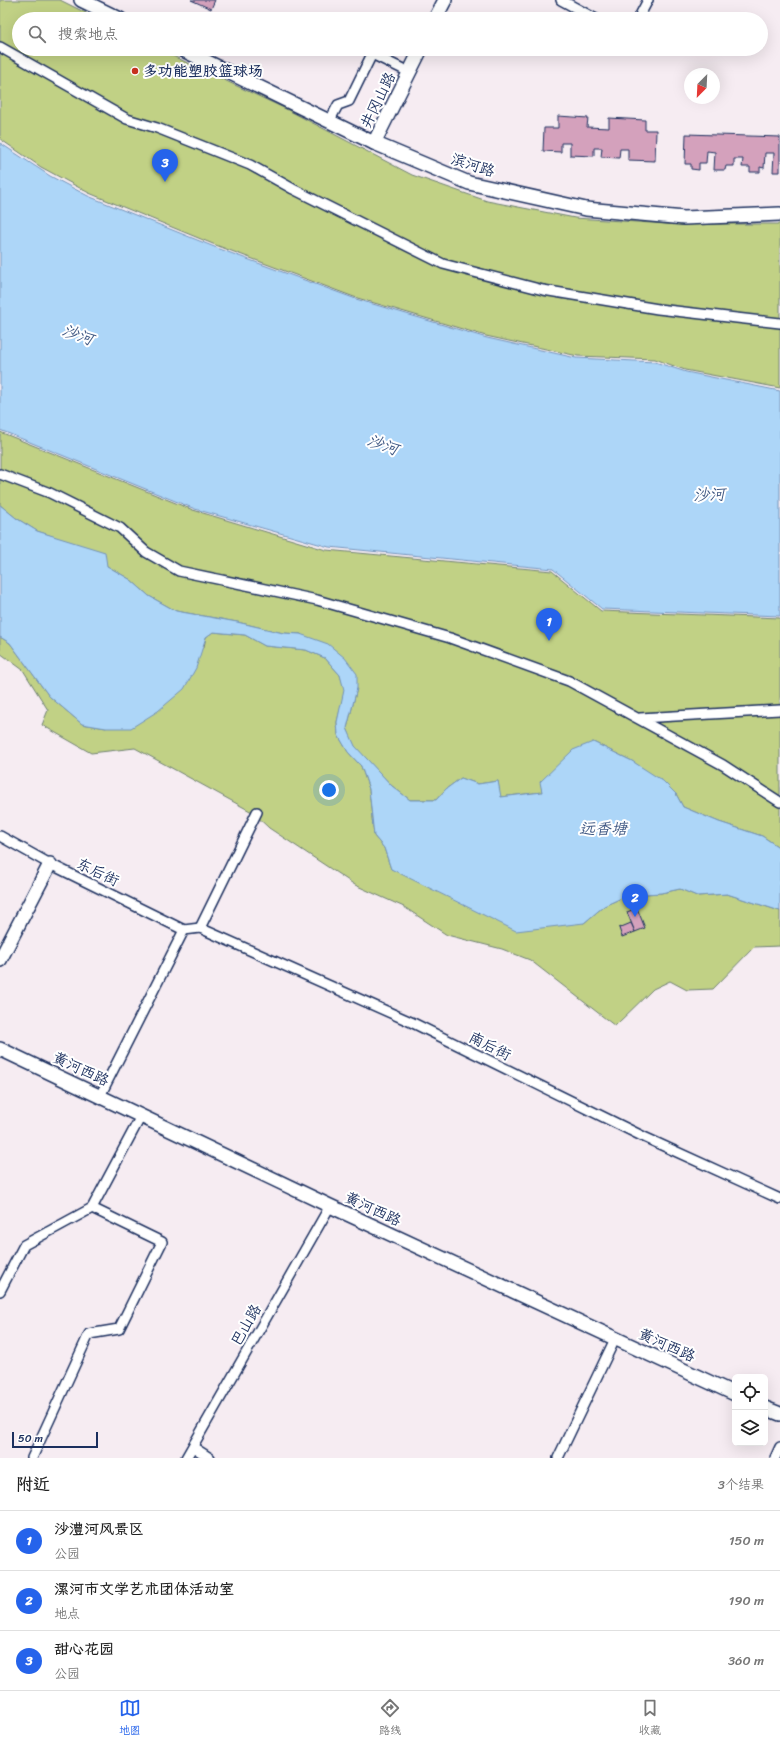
<!DOCTYPE html>
<html lang="zh">
<head>
<meta charset="utf-8">
<style>
	:root { --surface:#fff; --page:#f6f6f6; --text:#222; --muted:#767676; --line:#e0e0e0; --accent:#2563eb }
	body { margin:0; font-family:Sriracha,"LXGW WenKai TC",sans-serif; background:var(--page); color:var(--text) }
	.controls { position:absolute; right:12px; bottom:12px; display:grid; overflow:hidden; border-radius:6px; box-shadow:0 4px 16px #0002 }
	.controls button { width:36px; height:36px; display:grid; place-items:center; padding:0; border:0; border-bottom:1px solid var(--line); background:var(--surface); color:var(--text); font:20px sans-serif }
	.compass { position:absolute; left:684px; top:68px; width:36px; height:36px; border-radius:50%; background:var(--surface); box-shadow:0 4px 16px #0002; rotate:204deg }
	.scale { position:absolute; left:12px; bottom:10px; width:86px; box-sizing:border-box; padding-left:4px; border:2px solid #1b2f5e; border-top:0; font-size:11px; line-height:14px; white-space:nowrap; color:#1b2f5e; -webkit-text-stroke:3px #fff; paint-order:stroke }
	.you { position:absolute; left:329px; top:790px; width:14px; height:14px; margin:-10px; border:3px solid #fff; border-radius:50%; background:#1a73e8; box-shadow:0 0 0 6px #1a73e833 }
	.badge { display:grid; place-items:center; width:26px; height:26px; border-radius:50%; background:var(--accent); color:#fff; font-size:13px; font-weight:700 }
	.pin { position:absolute; translate:-50% -33px; filter:drop-shadow(0 1px 2px #0008) }
	.pin::after { content:''; position:absolute; top:21px; width:14px; height:12px; background:inherit; clip-path:polygon(0 0,100% 0,50% 100%) }
	.list { margin:0; padding:0; list-style:none }
	h2 { display:flex; justify-content:space-between; align-items:center; height:52px; margin:0; padding:0 16px; font-size:17px }
	h2 small { font-size:13px; font-weight:400; color:var(--muted) }
	.list li { display:grid; grid-template-columns:26px 1fr auto; gap:12px; align-items:center; box-sizing:border-box; height:60px; padding:0 16px; border-top:1px solid var(--line) }
	.list b { display:block; font-size:15px; white-space:nowrap }
	.list p { margin:0; font-size:13px; white-space:nowrap; color:var(--muted) }
	.list em { font-size:13px; font-style:normal; color:var(--muted) }
	.icon { flex:none; width:22px; height:22px; fill:none; stroke:currentColor; stroke-width:2; stroke-linecap:round; stroke-linejoin:round }
	.map { position:relative; flex:none; width:780px; height:1458px; overflow:hidden }
	.search { position:absolute; background:var(--surface); box-shadow:0 4px 16px #0002; left:12px; right:12px; top:12px; height:44px; display:flex; align-items:center; gap:10px; box-sizing:border-box; padding:0 14px; border-radius:22px; color:var(--muted); font-size:15px }
	.sheet { height:232px; background:var(--surface) }
	nav { display:flex; justify-content:space-around; align-items:center; box-sizing:border-box; height:56px; border-top:1px solid var(--line); background:var(--surface); font-size:11px; color:var(--muted) }
	nav a { display:grid; justify-items:center; gap:2px }
	nav .on { color:var(--accent) }
	.map>svg:first-child { display:block }
</style>
</head>
<body>
<div class="map">
<svg width="780" height="1458" viewBox="0 0 780 1458">
	<rect width="100%" height="100%" fill="#f6ecf2"/>
	<filter id="ink" filterUnits="userSpaceOnUse"><feTurbulence type="fractalNoise" baseFrequency=".025" numOctaves="2"/><feDisplacementMap in="SourceGraphic" scale="8" xChannelSelector="R" yChannelSelector="G"/><feConvolveMatrix kernelMatrix="1 2 1 2 8 2 1 2 1" color-interpolation-filters="sRGB"/></filter>
	<g filter="url(#ink)">
		<!-- green -->
		<g fill="#c1d185" stroke="#6e8072">
			<polygon points="0,0 60,0 98,19 19,19 19,49 158,49 288,110 412,175 487,201 575,218 667,224 780,224 780,388 685,370 655,359 578,356 486,336 354,297 213,244 89,193 41,167 0,139"/>
			<polygon points="0,432 193,510 326,550 552,571 601,611 780,618 780,848 762,836 719,822 683,807 676,794 632,761 593,742 541,782 542,792 500,797 498,781 478,784 461,778 446,789 436,800 410,800 392,786 354,746 347,728 357,688 301,634 283,633 237,622 176,611 149,596 131,580 107,566 58,538 37,531 16,518 0,505"/>
			<polygon points="213,632 245,635 265,646 306,650 325,658 340,675 345,690 337,722 338,735 348,752 361,766 369,789 374,836 384,848 391,869 584,923 604,906 628,895 661,893 680,889 697,896 727,894 780,911 780,946 754,947 713,989 687,990 670,981 653,989 615,1026 530,960 502,949 447,935 404,907 355,885 269,828 252,812 135,748 91,753 42,725 48,710 23,670 0,653 0,637 10,643 49,696 82,724 106,728 204,647 206,637"/>
		</g>
		<!-- water -->
		<g fill="#add6f8" stroke="#7393ba">
			<polygon points="0,143 50,176 88,196 217,248 356,299 487,338 576,358 655,362 686,372 780,391 780,616 602,609 553,569 329,547 195,509 0,430"/>
			<polygon points="0,505 16,518 37,531 105,552 107,566 131,580 149,596 176,611 237,622 283,633 300,634 328,644 345,658 357,674 357,688 347,728 355,746 392,786 410,800 436,800 446,789 461,778 478,784 498,781 501,797 542,792 540,782 573,750 593,742 632,761 663,781 676,794 683,807 719,822 762,836 780,848 780,911 727,894 697,896 680,889 661,893 628,895 604,906 584,923 516,931 391,869 384,848 374,836 369,789 361,766 348,752 338,735 337,722 344,690 340,675 325,658 306,650 265,646 245,635 213,632 206,637 196,668 184,689 158,711 131,728 106,728 82,724 49,696 10,643 0,637"/>
		</g>
		<!-- building -->
		<g fill="#d4a1bc" stroke="#1b2f5e">
			<polygon points="191,0 215,0 211,9"/>
			<polygon points="558,116 588,118 587,127 609,128 609,118 645,120 645,130 656,130 655,161 628,160 628,149 620,149 619,158 601,157 602,148 594,148 594,156 570,155 570,143 561,143 561,152 543,151 544,128 558,128"/>
			<polygon points="686,134 780,137 780,172 773,172 774,153 765,153 764,168 760,167 760,172 750,172 750,167 742,167 743,159 734,159 734,166 726,166 725,170 714,170 715,152 707,151 706,163 699,163 699,170 691,169 691,164 685,164"/>
			<polygon points="637,908 645,928 635,932 627,912"/>
			<polygon points="631,923 635,932 622,937 619,928"/>
		</g>
		<g fill="none" stroke-linecap="round" stroke-linejoin="round">
			<!-- street casing -->
			<g stroke="#1b2f5e" stroke-width="12">
				<g id="street">
					<polyline points="561,0 596,19"/>
					<polyline points="638,19 648,0"/>
					<polyline points="0,47 127,119 157,128 250,165 293,189 443,264 543,290 658,309 780,323"/>
					<polyline points="329,122 338,105 349,101 372,54 409,72"/>
					<polyline points="0,474 50,493 120,528 146,552 179,571 317,600 450,638 569,681 723,765 780,802"/>
					<polyline points="640,718 780,710"/>
					<polyline points="0,836 50,864 184,930"/>
					<polyline points="200,928 257,812"/>
					<polyline points="184,930 200,928 411,1022 644,1137 780,1199"/>
					<polyline points="100,1096 184,930"/>
					<polyline points="0,1291 24,1245 92,1208 141,1116"/>
					<polyline points="193,1447 210,1458"/>
					<polyline points="32,1458 89,1334 119,1329 162,1242 92,1208"/>
					<polyline points="186,1458 330,1206"/>
					<polyline points="558,1458 615,1339"/>
					<polyline points="775,1458 780,1447"/>
				</g>
			</g>
			<!-- secondary casing -->
			<g stroke="#1b2f5e" stroke-width="16">
				<g id="secondary">
					<polyline points="81,0 120,19"/>
					<polyline points="435,19 445,0"/>
					<polyline points="181,49 374,143 469,183 586,209 684,218 780,214"/>
					<polyline points="374,143 421,49"/>
					<polyline points="0,960 50,864"/>
					<polyline points="0,1049 330,1206 735,1394"/>
					<polyline points="765,1408 780,1414"/>
				</g>
			</g>
			<!-- street -->
			<use href="#street" stroke="#fff" stroke-width="9"/>
			<!-- secondary -->
			<use href="#secondary" stroke="#fff" stroke-width="13"/>
		</g>
	</g>
	<!-- markers -->
	<circle fill="#c8321e" stroke="#fff" stroke-width="1.5" cx="135" cy="71" r="4"/>
	<g text-anchor="middle" stroke-width="4" stroke-linejoin="round" paint-order="stroke">
		<!-- poi labels -->
		<g font-size="15" font-weight="bold" fill="#1b2f5e" stroke="#fff" text-anchor="start">
			<text x="143" y="76">多功能塑胶篮球场</text>
		</g>
		<!-- street labels -->
		<g font-size="15" fill="#1b2f5e" stroke="#fff">
			<text transform="translate(378 100) rotate(-64)" y="5">井冈山路</text>
			<text transform="translate(473 165) rotate(18)" y="5">滨河路</text>
			<text transform="translate(98 872) rotate(26)" y="5">东后街</text>
			<text transform="translate(490 1046) rotate(27)" y="5">南后街</text>
			<text transform="translate(81 1069) rotate(25)" y="5">黄河西路</text>
			<text transform="translate(373 1209) rotate(25)" y="5">黄河西路</text>
			<text transform="translate(246 1325) rotate(-60)" y="5">巴山路</text>
			<text transform="translate(667 1345) rotate(24)" y="5">黄河西路</text>
		</g>
		<!-- water labels -->
		<g font-size="16" font-style="italic" fill="#405984" stroke="#fff">
			<text transform="translate(78 334) rotate(20)" y="6">沙河</text>
			<text transform="translate(383 444) rotate(20)" y="6">沙河</text>
			<text transform="translate(709 494) rotate(-2)" y="6">沙河</text>
			<text x="603" y="834">远香塘</text>
		</g>
	</g>
</svg>
<div class="controls">
<button><svg class="icon" aria-label="locate" viewBox="0 0 24 24"><circle cx="12" cy="12" r="6"/><path d="M12 2v4M12 18v4M2 12h4M18 12h4"/></svg></button>
<button><svg class="icon" aria-label="layers" viewBox="0 0 24 24"><path d="M12 4l9 5-9 5-9-5zM3 14l9 5 9-5"/></svg></button>
</div>
<svg class="compass" viewBox="-18 -18 36 36"><path d="M0-13l5 13h-10z" fill="#e53935"/><path d="M0 13l5-13h-10z" fill="#767676"/></svg>
<div class="scale">50 m</div>
<div class="you"></div>
<div class="pin badge" style="left:549px;top:641px">1</div>
<div class="pin badge" style="left:635px;top:917px">2</div>
<div class="pin badge" style="left:165px;top:182px">3</div>
<div class="search"><svg class="icon" aria-label="search" viewBox="0 0 24 24"><circle cx="10" cy="10" r="6"/><path d="M15 15l6 6"/></svg>搜索地点</div>
</div>
<section class="sheet">
<h2>附近<small>3个结果</small></h2>
<ul class="list">
<li><span class="badge">1</span><div><b>沙澧河风景区</b><p>公园</p></div><em>150 m</em></li>
<li><span class="badge">2</span><div><b>漯河市文学艺术团体活动室</b><p>地点</p></div><em>190 m</em></li>
<li><span class="badge">3</span><div><b>甜心花园</b><p>公园</p></div><em>360 m</em></li>
</ul>
</section>
<nav>
<a class="on"><svg class="icon" aria-label="map" viewBox="0 0 24 24"><path d="M3 6l6-2 6 2 6-2v14l-6 2-6-2-6 2zM9 4v14M15 6v14"/></svg>地图</a>
<a><svg class="icon" aria-label="directions" viewBox="0 0 24 24"><path d="M12 3l9 9-9 9-9-9zM9 14v-3h6M13 9l2 2-2 2"/></svg>路线</a>
<a><svg class="icon" aria-label="saved" viewBox="0 0 24 24"><path d="M7 4h10v16l-5-4-5 4z"/></svg>收藏</a>
</nav>
</body>
</html>
